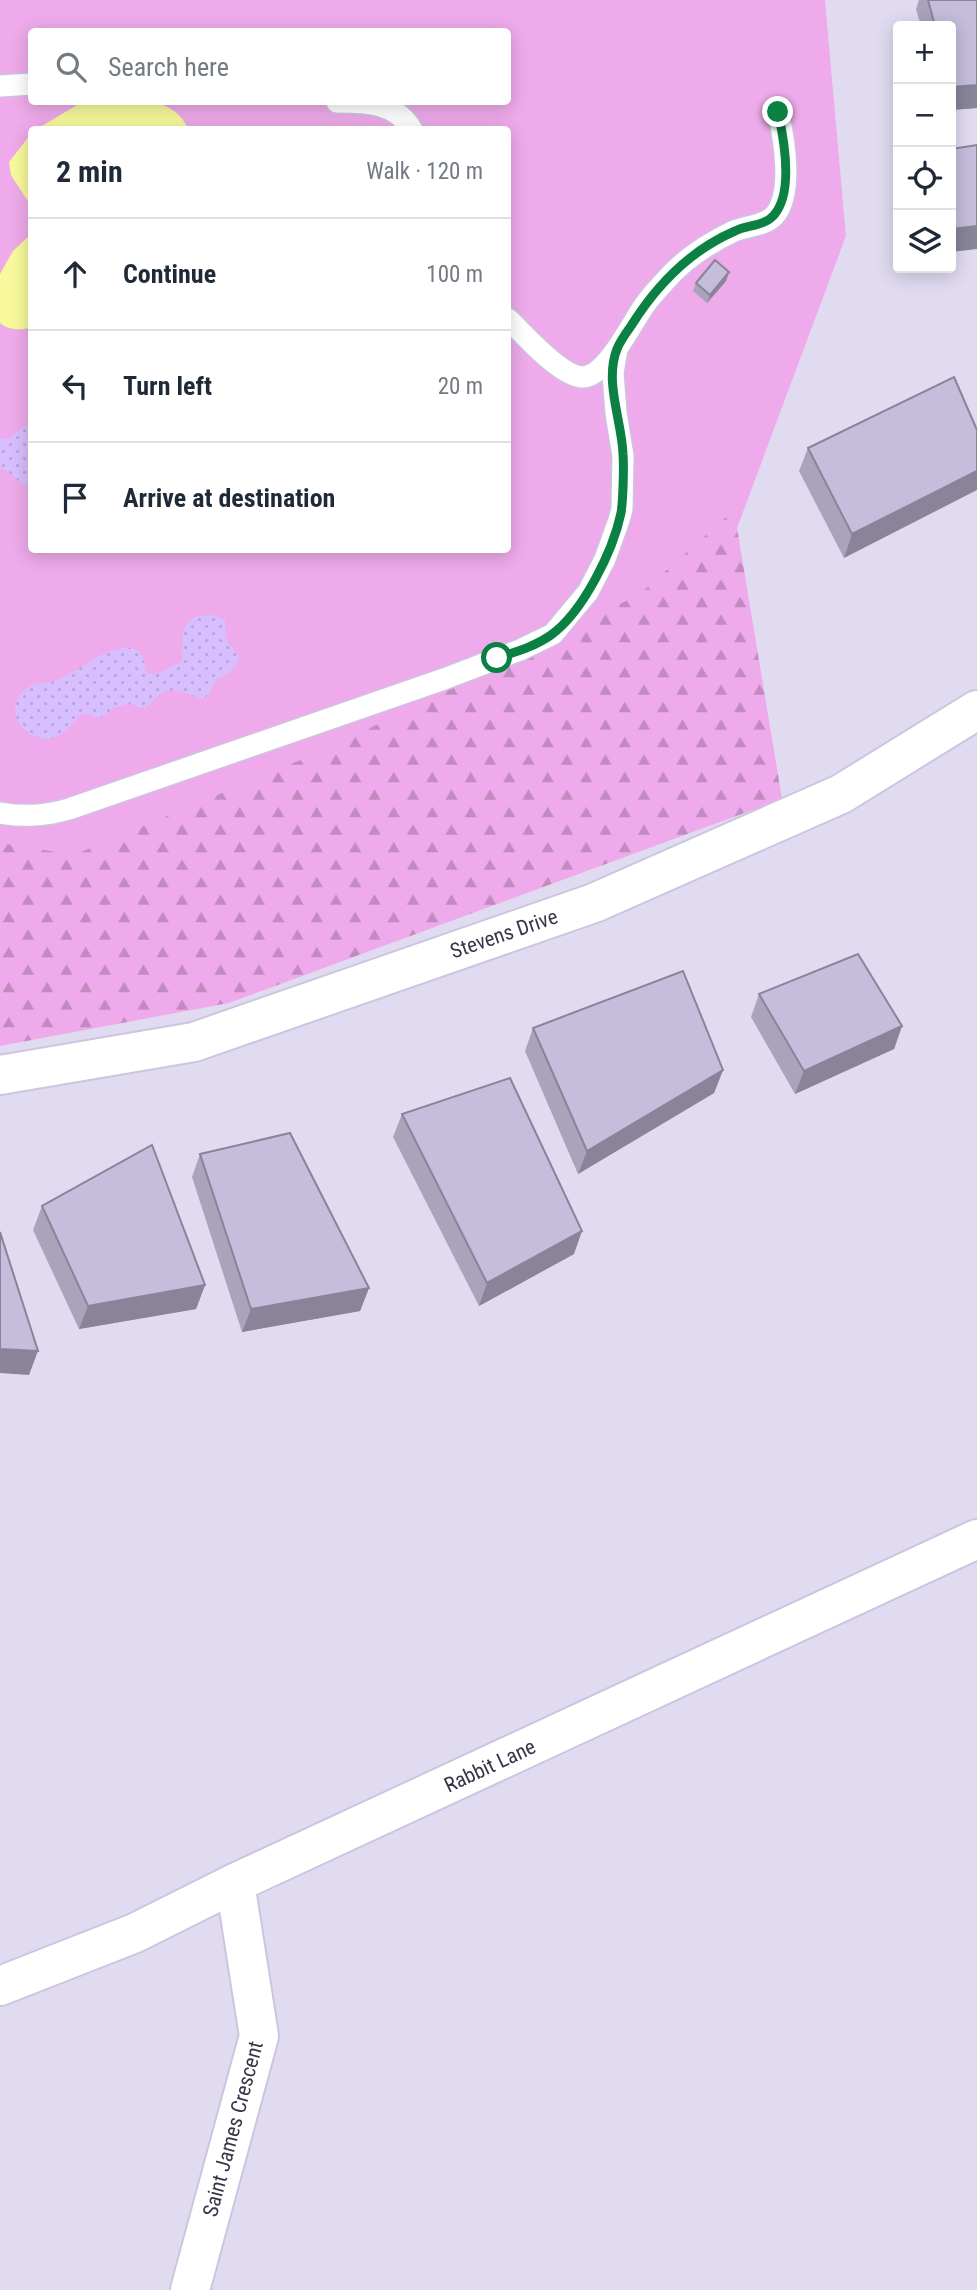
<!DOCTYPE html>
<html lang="en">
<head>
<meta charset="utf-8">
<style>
	:root { --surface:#fff; --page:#f6f6f7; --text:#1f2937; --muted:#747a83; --line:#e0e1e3 }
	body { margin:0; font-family:"Roboto Condensed",sans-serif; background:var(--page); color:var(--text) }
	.controls { position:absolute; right:21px; top:21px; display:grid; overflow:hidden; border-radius:7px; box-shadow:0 4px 18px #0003 }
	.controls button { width:63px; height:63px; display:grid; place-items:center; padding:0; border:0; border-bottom:2px solid var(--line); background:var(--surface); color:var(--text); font:35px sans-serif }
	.stop { position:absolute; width:21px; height:21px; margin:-16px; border:5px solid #0b8043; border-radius:50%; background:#fff }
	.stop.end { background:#0b8043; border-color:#fff; box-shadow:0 2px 7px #0008 }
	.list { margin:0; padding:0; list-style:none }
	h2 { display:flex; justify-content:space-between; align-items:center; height:91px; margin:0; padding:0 28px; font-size:30px }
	h2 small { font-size:23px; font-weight:400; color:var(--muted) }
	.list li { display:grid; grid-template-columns:46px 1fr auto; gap:21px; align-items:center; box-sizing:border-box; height:112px; padding:0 28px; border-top:2px solid var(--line) }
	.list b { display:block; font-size:26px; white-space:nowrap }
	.list em { font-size:23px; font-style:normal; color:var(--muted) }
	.icon { flex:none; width:38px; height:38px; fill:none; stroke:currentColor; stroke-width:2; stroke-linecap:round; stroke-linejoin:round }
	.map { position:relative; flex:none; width:977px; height:2290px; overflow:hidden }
	.search { position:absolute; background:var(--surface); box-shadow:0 4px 18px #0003; left:28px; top:28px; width:483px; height:77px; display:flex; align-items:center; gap:18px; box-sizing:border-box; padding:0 24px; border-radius:7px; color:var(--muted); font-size:26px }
	.panel { position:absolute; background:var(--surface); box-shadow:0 4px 18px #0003; left:28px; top:126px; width:483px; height:427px; border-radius:7px }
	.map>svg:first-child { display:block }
</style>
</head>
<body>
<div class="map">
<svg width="977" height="2290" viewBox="0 0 977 2290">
	<defs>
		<pattern id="forest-firs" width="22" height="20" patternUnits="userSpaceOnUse" patternTransform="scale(1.75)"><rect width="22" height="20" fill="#eeaaea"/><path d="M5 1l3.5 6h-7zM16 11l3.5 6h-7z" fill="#c28bc0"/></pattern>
		<pattern id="sand-dots" width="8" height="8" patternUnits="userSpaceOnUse" patternTransform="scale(1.75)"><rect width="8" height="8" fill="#d7befe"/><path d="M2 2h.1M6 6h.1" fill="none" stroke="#b9a4db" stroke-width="1.8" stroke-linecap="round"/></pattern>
	</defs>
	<rect width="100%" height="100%" fill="#ebe6f5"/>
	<!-- residential -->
	<path fill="#e1dbf1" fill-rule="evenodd" d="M825,0H977V2290H0V1046L229,1003L736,531L846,236ZM898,26H951V268H898Z"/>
	<!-- green -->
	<path fill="#eeaaea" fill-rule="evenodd" d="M0,0H825L846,236L736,531L0,1046ZM32,32H508V102H32ZM32,130H508V550H32Z"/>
	<!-- forest -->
	<polygon fill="url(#forest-firs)" points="734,510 782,799 229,1003 0,1046 0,843 74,855 334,746 640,594"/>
	<!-- sand -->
	<g fill="url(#sand-dots)">
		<path d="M31,424L32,487H31C18,484 12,472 0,468V439H9L21,428Z"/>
		<path d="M213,615L225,620C226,646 226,638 239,657C236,668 227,676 216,679L210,692L204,699C192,697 176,687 164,692C151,697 149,717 131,703L113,708L106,715L100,718L83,713C74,720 67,733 55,737C32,745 5,719 19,697C27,683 37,685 51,682C77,675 101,647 129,648C143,648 144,661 146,671C158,679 161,670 172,666C175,664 179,664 182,661L183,630L188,622L197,616Z"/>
	</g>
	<!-- water -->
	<g fill="#f7f99c">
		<path d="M82,102C118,102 171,89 188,129H37Z"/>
		<polygon points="31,134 31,206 11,175 9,162"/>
		<path d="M31,234V327C22,331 8,330 0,323V274L13,251Z"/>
	</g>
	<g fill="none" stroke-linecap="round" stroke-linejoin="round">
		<!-- service casing -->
		<g stroke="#ccc5e0" stroke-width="24">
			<g id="service">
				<polyline points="0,86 32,84"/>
				<path d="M337,102C366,102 396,102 412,130"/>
				<path d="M508,319C524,334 561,377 583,377C607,376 631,324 644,306C650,297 658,289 665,281C683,260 709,243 734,231C746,226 764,226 774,216C794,194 784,138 778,112"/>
				<path d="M0,813C25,817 45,816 69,809L444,679L520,650L553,634L588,592L605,559L619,520L622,509L623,456L616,413L613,373L617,349"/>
			</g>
		</g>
		<!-- minor casing -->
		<g stroke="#ccc5e0" stroke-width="42">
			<g id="minor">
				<polyline points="0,1986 135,1933 235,1883 977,1539"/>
				<polyline points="190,2290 259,2036 235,1883"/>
			</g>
		</g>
		<!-- tertiary casing -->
		<g stroke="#ccc5e0" stroke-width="42">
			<polyline id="tertiary" points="0,1075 194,1042 594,903 841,794 977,710"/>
		</g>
		<!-- service -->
		<use href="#service" stroke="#fff" stroke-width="21"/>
		<!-- minor -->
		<use href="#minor" stroke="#fff" stroke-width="38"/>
		<!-- tertiary -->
		<use href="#tertiary" stroke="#fff" stroke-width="38"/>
	</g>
	<!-- wall -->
	<g fill="#a9a3bc">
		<polygon points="919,0 977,0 977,108 951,110 951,26 921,26 916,9"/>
		<polygon points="729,272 726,281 707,303 693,291 696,283"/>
		<polygon points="954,377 844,558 799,471 808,448"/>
		<polygon points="759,994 902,1026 894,1049 795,1094 751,1017"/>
		<polygon points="533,1028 723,1070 714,1093 578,1174 525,1051"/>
		<polygon points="402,1114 574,1254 479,1306 393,1137"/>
		<polygon points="200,1154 369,1288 360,1311 242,1332 192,1177"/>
		<polygon points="42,1206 205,1285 196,1309 79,1329 33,1230"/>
	</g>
	<!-- shaded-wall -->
	<g fill="#898499">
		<polygon points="977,85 977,108 951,110 951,87"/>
		<polygon points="977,226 977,249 951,252 951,229"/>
		<polygon points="729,272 726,281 707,303 710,295"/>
		<polygon points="977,471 977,490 844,558 852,534"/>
		<polygon points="902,1026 894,1049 795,1094 804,1071"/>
		<polygon points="723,1070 714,1093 578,1174 587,1151"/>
		<polygon points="582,1231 574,1254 479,1306 487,1283"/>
		<polygon points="205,1285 196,1309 79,1329 88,1306"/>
		<polygon points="369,1288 360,1311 242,1332 251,1309"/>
		<polygon points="0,1349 38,1351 29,1375 0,1373"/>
	</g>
	<!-- building -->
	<g fill="#c4bddb" stroke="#898499" stroke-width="2">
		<polygon points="928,0 977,0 977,85 951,87 951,26 935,26"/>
		<polygon points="977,145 977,226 951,229 951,149"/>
		<polygon points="715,260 729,272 710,295 696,283"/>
		<polygon points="954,377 977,430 977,471 852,534 808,448"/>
		<polygon points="858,954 902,1026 804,1071 759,994"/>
		<polygon points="683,971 723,1070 587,1151 533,1028"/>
		<polygon points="510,1078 582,1231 487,1283 402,1114"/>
		<polygon points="290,1133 369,1288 251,1309 200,1154"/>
		<polygon points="152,1145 205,1285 88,1306 42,1206"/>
		<polygon points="0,1232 38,1351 0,1349"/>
	</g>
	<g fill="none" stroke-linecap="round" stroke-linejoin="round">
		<!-- route -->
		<path stroke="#0b8043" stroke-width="9" d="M497,658C515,652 534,647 551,635C583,612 613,551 621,513C623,501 624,467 623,454C622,421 604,382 617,349C620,341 626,333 631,326C656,286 691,250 735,231C747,225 765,226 774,215C794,192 784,139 778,112"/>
	</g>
	<g text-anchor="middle" stroke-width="5" stroke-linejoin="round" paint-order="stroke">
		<!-- street labels -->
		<g font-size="21" fill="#393549" stroke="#fff">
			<text transform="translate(504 934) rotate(-19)" y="7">Stevens Drive</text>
			<text transform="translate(490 1766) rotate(-25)" y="7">Rabbit Lane</text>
			<text transform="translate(233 2129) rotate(-75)" y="7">Saint James Crescent</text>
		</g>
	</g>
</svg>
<div class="controls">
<button>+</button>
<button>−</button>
<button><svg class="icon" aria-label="locate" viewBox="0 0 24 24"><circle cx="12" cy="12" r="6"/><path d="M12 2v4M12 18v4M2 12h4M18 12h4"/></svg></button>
<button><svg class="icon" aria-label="layers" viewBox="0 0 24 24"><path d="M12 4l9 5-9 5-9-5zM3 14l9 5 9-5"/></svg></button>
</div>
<div class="stop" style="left:497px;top:658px"></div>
<div class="stop end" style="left:778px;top:112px"></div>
<div class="search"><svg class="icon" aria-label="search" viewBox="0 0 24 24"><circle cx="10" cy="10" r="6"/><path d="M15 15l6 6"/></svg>Search here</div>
<section class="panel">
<h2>2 min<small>Walk · 120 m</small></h2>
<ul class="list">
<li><svg class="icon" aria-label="ahead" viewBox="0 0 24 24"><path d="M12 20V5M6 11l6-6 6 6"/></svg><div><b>Continue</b></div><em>100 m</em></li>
<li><svg class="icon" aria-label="left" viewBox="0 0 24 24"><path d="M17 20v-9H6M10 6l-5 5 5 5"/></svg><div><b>Turn left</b></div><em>20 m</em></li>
<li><svg class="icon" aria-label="arrive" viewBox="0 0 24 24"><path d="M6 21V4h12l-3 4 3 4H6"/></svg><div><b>Arrive at destination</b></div></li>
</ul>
</section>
</div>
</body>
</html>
